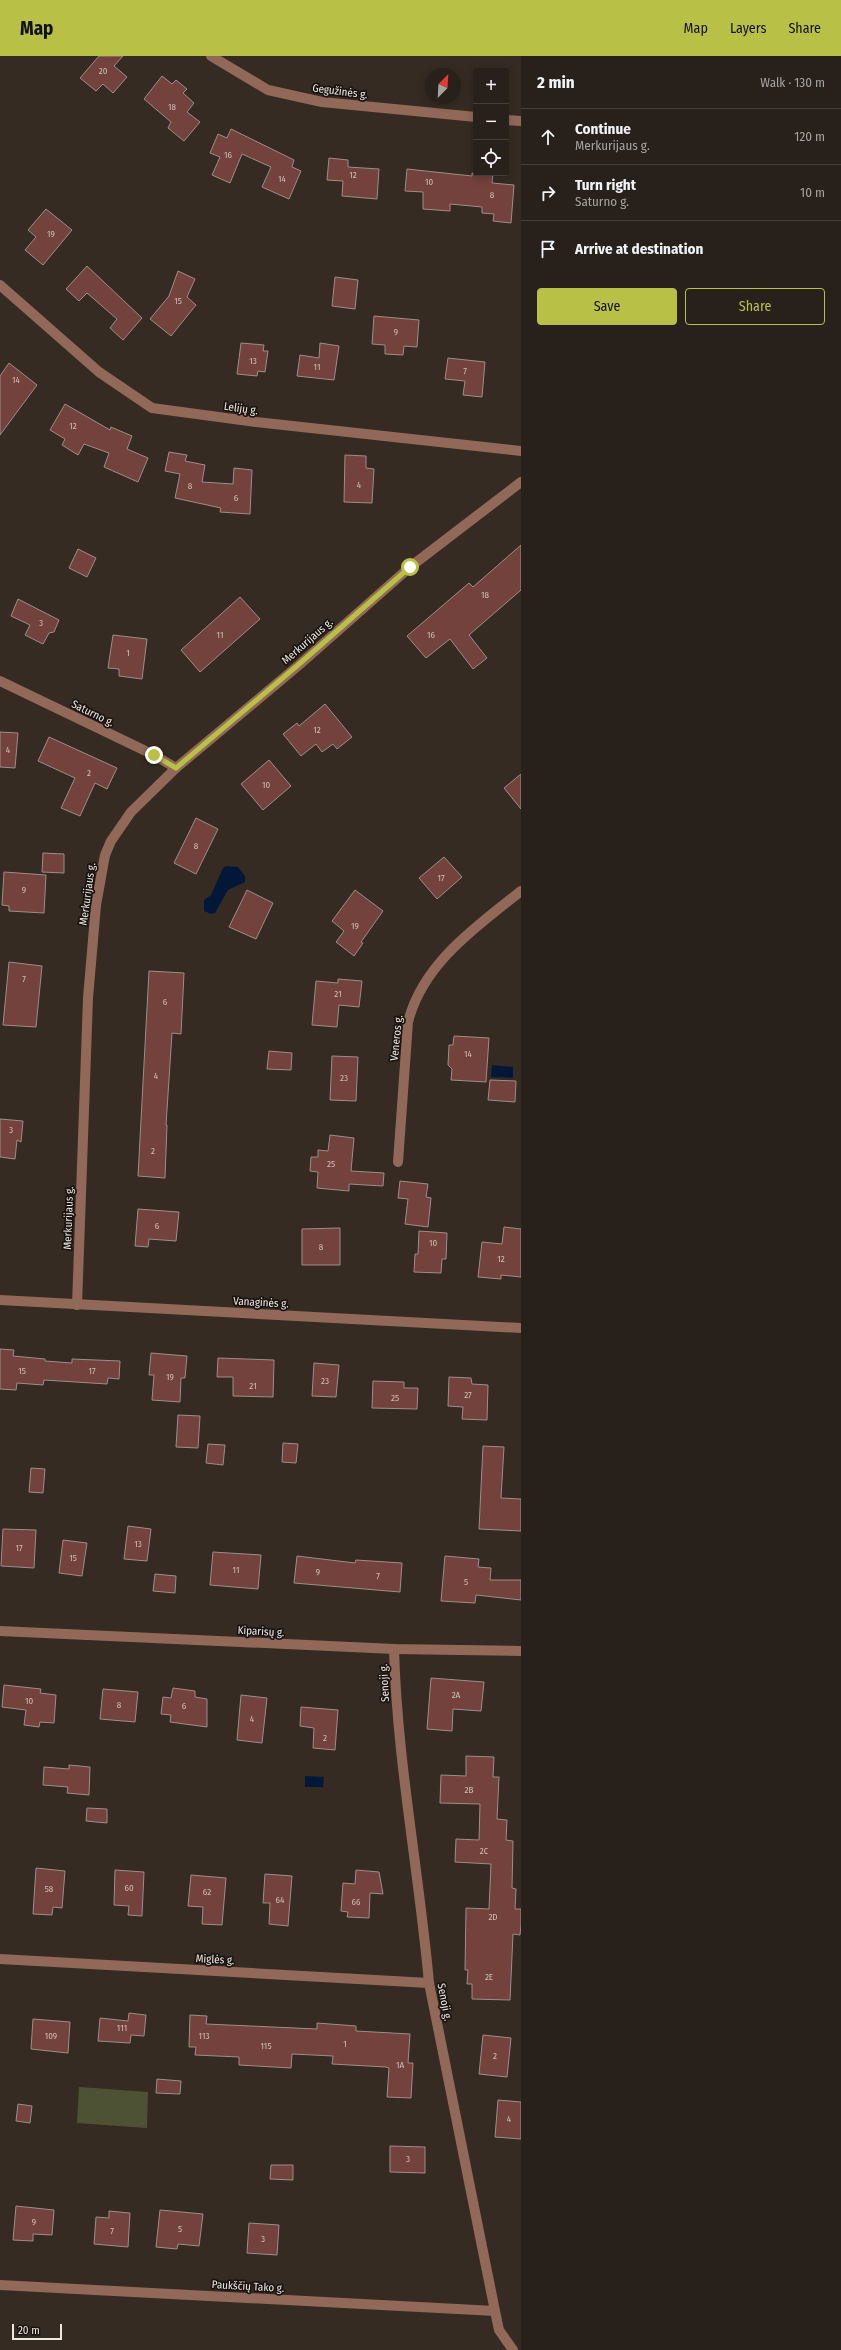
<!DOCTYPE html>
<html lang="en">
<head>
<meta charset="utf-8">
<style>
	:root { --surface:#28201a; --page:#302823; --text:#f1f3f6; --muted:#a5a3a2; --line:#443e39; --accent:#b9c046 }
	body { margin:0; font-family:"Fira Sans Condensed",sans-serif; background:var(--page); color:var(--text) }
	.controls { position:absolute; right:12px; top:12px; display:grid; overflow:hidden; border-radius:4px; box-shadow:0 2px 10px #0003 }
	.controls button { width:36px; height:36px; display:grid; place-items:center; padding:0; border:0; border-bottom:1px solid var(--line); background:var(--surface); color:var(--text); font:20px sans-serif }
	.compass { position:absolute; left:425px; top:12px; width:36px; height:36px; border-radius:50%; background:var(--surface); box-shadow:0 2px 10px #0003; rotate:24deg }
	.scale { position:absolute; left:12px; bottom:10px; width:50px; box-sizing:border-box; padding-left:4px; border:2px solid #ede7e1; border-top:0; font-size:11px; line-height:14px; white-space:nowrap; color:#ede7e1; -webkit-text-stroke:3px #191410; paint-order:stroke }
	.stop { position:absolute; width:12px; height:12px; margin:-9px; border:3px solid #b9c046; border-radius:50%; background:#fff }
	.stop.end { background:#b9c046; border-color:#fff; box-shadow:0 1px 4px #0008 }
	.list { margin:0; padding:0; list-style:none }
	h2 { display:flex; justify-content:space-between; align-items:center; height:52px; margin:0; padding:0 16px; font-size:17px }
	h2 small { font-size:13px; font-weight:400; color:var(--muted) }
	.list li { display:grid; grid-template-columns:26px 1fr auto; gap:12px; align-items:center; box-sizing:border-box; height:56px; padding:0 16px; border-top:1px solid var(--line) }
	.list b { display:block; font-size:15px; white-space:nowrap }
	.list p { margin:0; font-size:13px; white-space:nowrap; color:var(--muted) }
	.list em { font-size:13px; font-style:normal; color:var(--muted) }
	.actions { display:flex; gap:8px; padding:12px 16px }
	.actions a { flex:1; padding:9px 0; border:1px solid var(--accent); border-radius:4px; text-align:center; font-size:14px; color:var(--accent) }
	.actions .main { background:var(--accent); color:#111 }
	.icon { flex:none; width:22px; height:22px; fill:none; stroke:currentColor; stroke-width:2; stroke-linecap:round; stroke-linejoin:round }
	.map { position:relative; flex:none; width:521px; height:2294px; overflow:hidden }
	header { display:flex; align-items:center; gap:24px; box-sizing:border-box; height:56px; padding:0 20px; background:var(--accent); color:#111 }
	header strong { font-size:19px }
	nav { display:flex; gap:22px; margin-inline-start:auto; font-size:14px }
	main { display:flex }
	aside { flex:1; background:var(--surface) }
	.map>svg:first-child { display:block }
</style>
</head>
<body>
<header>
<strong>Map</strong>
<nav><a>Map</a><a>Layers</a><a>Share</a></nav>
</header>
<main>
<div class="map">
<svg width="521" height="2294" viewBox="0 0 521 2294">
	<rect width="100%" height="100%" fill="#352b22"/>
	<!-- green -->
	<polygon fill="#4e5235" points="79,2031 148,2036 147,2072 77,2067"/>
	<!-- water -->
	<g fill="#031838">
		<polygon points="226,810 238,811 245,820 245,826 228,834 215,857 211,858 204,855 204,844 211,839 223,812"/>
		<polygon points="492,1009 513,1011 513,1022 491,1021"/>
		<polygon points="305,1720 324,1721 323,1731 305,1731"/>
	</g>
	<!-- building -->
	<g fill="#73423c" stroke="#9e8d8a">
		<polygon points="99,0 123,0 114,10 127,21 113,37 103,28 96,35 80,22"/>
		<polygon points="162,20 172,28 176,24 187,33 183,37 194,47 187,56 200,66 184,85 168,72 171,66 144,43"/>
		<polygon points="231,73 294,104 292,111 301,115 289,143 262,131 271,111 242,98 230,127 212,119 220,101 210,97 218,78 227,82"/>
		<polygon points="329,102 348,104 348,111 379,113 377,143 342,140 343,125 327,124"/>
		<polygon points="407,113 472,120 472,117 493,117 492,127 514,129 511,167 493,165 494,158 482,157 482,151 450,148 450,155 423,153 423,136 405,135"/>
		<polygon points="46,153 72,174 43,209 25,194 36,181 28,174"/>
		<polygon points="87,210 142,262 123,284 110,272 117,263 87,237 79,245 66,233"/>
		<polygon points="178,215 195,223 187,241 196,249 171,280 150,263 169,240"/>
		<polygon points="335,221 358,224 355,253 332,250"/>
		<polygon points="374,260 419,264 417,291 404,290 403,299 385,298 385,289 372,288"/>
		<polygon points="241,287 264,289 263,295 268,295 265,316 258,315 257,320 237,318"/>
		<polygon points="320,287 339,290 334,324 297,320 300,299 319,302"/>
		<polygon points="448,302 485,306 482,341 463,339 465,325 445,323"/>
		<polygon points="9,307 37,329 0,379 0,320"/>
		<polygon points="65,348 110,374 111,371 132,380 127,393 148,402 138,426 104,411 109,397 84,388 78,399 62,389 65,383 50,374"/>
		<polygon points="169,396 187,399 185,405 205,409 202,426 233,428 234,412 252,414 250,458 220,456 221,452 175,442 180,418 165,415"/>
		<polygon points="345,399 366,400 366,412 374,413 372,447 344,446"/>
		<polygon points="521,489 521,534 469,579 487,602 473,613 450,583 426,602 407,580 469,527 473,531"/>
		<polygon points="78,493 96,502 87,521 69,512"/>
		<polygon points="240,541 260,563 200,616 181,594"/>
		<polygon points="18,543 59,564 54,576 49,577 43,588 25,579 30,569 11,560"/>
		<polygon points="113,579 147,583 142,623 119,620 119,613 108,612"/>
		<polygon points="325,648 352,681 337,693 333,688 322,696 316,688 301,700 283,678 297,667 299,670"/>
		<polygon points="0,676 18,677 15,712 0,711"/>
		<polygon points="49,681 117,712 107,733 95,727 80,760 61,752 75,722 38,705"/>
		<polygon points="269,704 291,730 263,754 241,728"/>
		<polygon points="521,718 521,753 504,732"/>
		<polygon points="196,762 218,773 196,818 174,807"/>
		<polygon points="43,797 64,798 64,817 42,816"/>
		<polygon points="444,801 462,821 437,843 419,822"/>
		<polygon points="4,816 46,819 44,857 9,855 9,850 2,849"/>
		<polygon points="247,834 273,847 256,883 229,871"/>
		<polygon points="355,834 383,855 361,886 363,887 354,900 336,886 344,875 332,865"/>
		<polygon points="9,906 42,910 36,971 3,969"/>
		<polygon points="149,915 184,917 181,978 172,977 166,1069 167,1069 165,1122 138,1120"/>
		<polygon points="338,923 362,925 359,951 339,949 337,971 312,969 316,925 338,927"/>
		<polygon points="454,980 489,982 486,1026 451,1024 452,1013 448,1009 449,989 453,989"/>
		<polygon points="269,995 292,997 291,1014 267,1013"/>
		<polygon points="332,1000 358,1001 356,1045 330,1044"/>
		<polygon points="490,1024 516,1025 515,1046 488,1044"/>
		<polygon points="0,1063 23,1065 21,1086 17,1084 15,1103 0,1101"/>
		<polygon points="330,1079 354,1082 351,1115 384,1117 383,1130 349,1128 349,1135 317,1132 318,1116 310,1115 311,1101 318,1101 318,1094 328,1095"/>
		<polygon points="400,1125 428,1128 426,1141 431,1142 428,1171 405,1168 408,1143 398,1142"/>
		<polygon points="138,1153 179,1156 176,1185 149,1183 148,1191 135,1190"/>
		<polygon points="504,1171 521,1173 521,1221 501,1219 501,1223 478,1221 482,1186 502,1188"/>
		<polygon points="340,1172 340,1209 302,1209 302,1173"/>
		<polygon points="419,1175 447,1177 446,1203 442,1203 441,1217 414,1216 415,1198 418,1198"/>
		<polygon points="0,1293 14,1294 13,1300 45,1303 45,1305 72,1307 72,1303 120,1305 119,1323 108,1322 107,1328 44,1324 43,1329 17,1327 16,1334 0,1333"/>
		<polygon points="151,1297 187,1300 185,1322 181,1322 180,1346 152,1344 154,1319 149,1319"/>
		<polygon points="218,1302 274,1304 273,1341 233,1340 233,1321 217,1321"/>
		<polygon points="314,1307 339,1309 336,1341 312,1340"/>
		<polygon points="449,1321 471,1322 472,1328 488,1329 487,1364 462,1363 463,1351 448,1350"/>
		<polygon points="373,1325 404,1326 404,1332 418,1332 417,1353 372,1352"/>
		<polygon points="178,1359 200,1360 198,1392 176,1391"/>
		<polygon points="283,1387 298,1388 296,1407 282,1406"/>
		<polygon points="208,1388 225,1389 223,1409 206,1407"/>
		<polygon points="483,1390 504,1391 501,1442 521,1443 521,1475 479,1473"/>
		<polygon points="31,1412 45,1413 43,1437 29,1436"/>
		<polygon points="128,1470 151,1473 147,1505 124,1503"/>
		<polygon points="3,1473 36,1474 34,1512 1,1510"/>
		<polygon points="63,1484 87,1487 82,1520 59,1517"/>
		<polygon points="213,1496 261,1499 258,1533 210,1529"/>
		<polygon points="297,1500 355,1507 356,1504 402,1507 400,1536 294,1527"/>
		<polygon points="445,1500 479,1503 478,1511 491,1512 490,1524 521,1524 521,1544 476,1539 475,1547 441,1545"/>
		<polygon points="155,1518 176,1520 175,1537 153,1535"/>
		<polygon points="431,1622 484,1626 481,1655 453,1653 452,1675 427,1673"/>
		<polygon points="4,1629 41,1633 40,1637 56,1639 54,1667 40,1666 39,1671 24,1669 26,1654 2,1651"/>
		<polygon points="173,1632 195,1635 195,1641 207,1643 207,1671 170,1666 171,1659 161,1658 163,1641 171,1642"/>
		<polygon points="103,1633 138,1636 135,1666 100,1663"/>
		<polygon points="241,1639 267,1642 262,1687 237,1684"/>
		<polygon points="301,1651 338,1654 335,1694 313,1692 314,1672 300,1670"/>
		<polygon points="466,1700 494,1701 493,1721 499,1721 497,1763 507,1764 506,1784 513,1785 512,1832 516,1833 515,1853 521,1853 521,1869 520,1879 513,1878 510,1944 472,1943 472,1928 467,1928 468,1914 465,1914 466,1852 489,1853 491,1808 455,1806 456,1783 479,1784 480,1748 440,1747 441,1719 466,1720"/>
		<polygon points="69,1709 90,1711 89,1739 67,1737 68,1731 43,1729 44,1711 69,1713"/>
		<polygon points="87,1752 107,1753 107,1767 86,1765"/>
		<polygon points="36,1812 65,1815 62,1852 53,1851 52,1859 33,1858"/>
		<polygon points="115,1814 144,1816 142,1860 128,1859 129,1850 114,1849"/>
		<polygon points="356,1814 379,1816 383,1838 370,1837 369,1862 347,1861 348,1856 341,1855 343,1827 355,1828"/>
		<polygon points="265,1818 292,1820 288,1870 269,1868 270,1847 263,1847"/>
		<polygon points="191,1819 226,1822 222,1869 202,1868 203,1851 188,1850"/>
		<polygon points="129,1957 146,1959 144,1980 131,1979 130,1987 98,1985 100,1962 128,1965"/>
		<polygon points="190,1959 207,1960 206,1968 317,1973 317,1967 356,1970 356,1975 410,1978 408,2007 413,2007 411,2042 387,2041 389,2012 386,2011 332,2008 333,2000 292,1998 291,2012 239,2009 239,2001 195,1999 196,1991 189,1991"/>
		<polygon points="33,1963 70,1966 68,1997 31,1993"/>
		<polygon points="483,1979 511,1982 507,2021 479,2018"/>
		<polygon points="157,2023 181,2025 180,2038 156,2037"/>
		<polygon points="498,2044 521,2046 521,2083 495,2081"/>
		<polygon points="18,2048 32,2050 30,2067 16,2065"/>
		<polygon points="390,2090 425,2091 425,2117 390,2116"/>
		<polygon points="271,2109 293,2109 293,2124 270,2123"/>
		<polygon points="16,2150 54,2154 52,2179 33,2178 33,2185 13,2184"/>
		<polygon points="160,2154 203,2158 199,2190 178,2188 177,2193 156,2191"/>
		<polygon points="109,2155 130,2157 128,2191 94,2188 96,2161 109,2162"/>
		<polygon points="249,2167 279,2169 277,2199 247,2197"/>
	</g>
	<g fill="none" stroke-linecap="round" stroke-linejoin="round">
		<!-- minor -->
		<g stroke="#926959" stroke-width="10">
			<polyline points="211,0 268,34 322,46 476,61"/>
			<polyline points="506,64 521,65"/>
			<polyline points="0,229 99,316 152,352 256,366 521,395"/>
			<polyline points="0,625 154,699 176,712"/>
			<path d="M398,1106L408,966C423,907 476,871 521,835"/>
			<polyline points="0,1244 521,1272"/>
			<polyline points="77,1249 88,942 96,849 105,799 111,785 131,756 176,712 299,609 410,511 521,426"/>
			<polyline points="0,1575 394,1593 521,1595"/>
			<path d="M394,1593C397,1705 419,1815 429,1927L495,2255L499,2274L513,2294"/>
			<polyline points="0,1903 429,1927"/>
			<polyline points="0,2229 495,2255"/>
		</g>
	</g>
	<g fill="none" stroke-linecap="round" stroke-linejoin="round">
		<!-- route -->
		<polyline stroke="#b9c046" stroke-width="5" points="154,699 176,712 298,609 410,511"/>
	</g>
	<g text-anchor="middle" stroke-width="3.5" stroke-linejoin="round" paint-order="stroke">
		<!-- number labels -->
		<g font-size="9" fill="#cebeb8">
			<text x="103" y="18">20</text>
			<text x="172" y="54">18</text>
			<text x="228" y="102">16</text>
			<text x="353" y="122">12</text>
			<text x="282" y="126">14</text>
			<text x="429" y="129">10</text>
			<text x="492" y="142">8</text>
			<text x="51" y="181">19</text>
			<text x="178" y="248">15</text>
			<text x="396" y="279">9</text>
			<text x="253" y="308">13</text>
			<text x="317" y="314">11</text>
			<text x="465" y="318">7</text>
			<text x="16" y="327">14</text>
			<text x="73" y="373">12</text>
			<text x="359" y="432">4</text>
			<text x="190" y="433">8</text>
			<text x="236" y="445">6</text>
			<text x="485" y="542">18</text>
			<text x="41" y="570">3</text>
			<text x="220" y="582">11</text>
			<text x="431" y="582">16</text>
			<text x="128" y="600">1</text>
			<text x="317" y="677">12</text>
			<text x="8" y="697">4</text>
			<text x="89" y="720">2</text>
			<text x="266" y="732">10</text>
			<text x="196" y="793">8</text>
			<text x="441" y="825">17</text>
			<text x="24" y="837">9</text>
			<text x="355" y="873">19</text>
			<text x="24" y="926">7</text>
			<text x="338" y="941">21</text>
			<text x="165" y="949">6</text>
			<text x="468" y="1001">14</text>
			<text x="156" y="1023">4</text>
			<text x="344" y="1025">23</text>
			<text x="11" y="1077">3</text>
			<text x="153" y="1098">2</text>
			<text x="331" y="1111">25</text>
			<text x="157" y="1173">6</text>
			<text x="433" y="1190">10</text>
			<text x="321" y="1194">8</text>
			<text x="501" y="1206">12</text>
			<text x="22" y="1318">15</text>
			<text x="92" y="1318">17</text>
			<text x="170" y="1324">19</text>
			<text x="325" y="1328">23</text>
			<text x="253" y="1333">21</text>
			<text x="468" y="1342">27</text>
			<text x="395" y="1345">25</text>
			<text x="138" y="1491">13</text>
			<text x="19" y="1495">17</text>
			<text x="73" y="1505">15</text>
			<text x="236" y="1517">11</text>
			<text x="318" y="1519">9</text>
			<text x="378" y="1523">7</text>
			<text x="466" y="1529">5</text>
			<text x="456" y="1642">2A</text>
			<text x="29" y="1648">10</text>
			<text x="119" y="1652">8</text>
			<text x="184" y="1653">6</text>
			<text x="252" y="1666">4</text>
			<text x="325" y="1685">2</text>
			<text x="469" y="1737">2B</text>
			<text x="484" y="1798">2C</text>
			<text x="129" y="1835">60</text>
			<text x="49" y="1836">58</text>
			<text x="207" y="1839">62</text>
			<text x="280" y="1847">64</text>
			<text x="356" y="1849">66</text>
			<text x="493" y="1864">2D</text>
			<text x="489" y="1924">2E</text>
			<text x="122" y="1975">111</text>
			<text x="51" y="1983">109</text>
			<text x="204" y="1983">113</text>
			<text x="345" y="1991">1</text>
			<text x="266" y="1993">115</text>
			<text x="495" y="2003">2</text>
			<text x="400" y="2012">1A</text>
			<text x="509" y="2066">4</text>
			<text x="408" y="2106">3</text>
			<text x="34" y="2169">9</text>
			<text x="180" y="2176">5</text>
			<text x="112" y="2178">7</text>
			<text x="263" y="2186">3</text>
		</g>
		<!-- street labels -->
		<g font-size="11" fill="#ede7e1" stroke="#191410">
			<text transform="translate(340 35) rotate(7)" y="4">Gegužinės g.</text>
			<text transform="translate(241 352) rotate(8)" y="4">Lelijų g.</text>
			<text transform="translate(307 585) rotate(-41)" y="4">Merkurijaus g.</text>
			<text transform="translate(93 657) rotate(26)" y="4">Saturno g.</text>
			<text transform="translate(87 838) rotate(-82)" y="4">Merkurijaus g.</text>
			<text transform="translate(396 982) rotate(-84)" y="4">Veneros g.</text>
			<text transform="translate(68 1162) rotate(-88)" y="4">Merkurijaus g.</text>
			<text transform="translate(261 1246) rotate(3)" y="4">Vanaginės g.</text>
			<text transform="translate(261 1575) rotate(3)" y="4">Kiparisų g.</text>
			<text transform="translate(384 1627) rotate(-93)" y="4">Senoji g.</text>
			<text transform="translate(215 1903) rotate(3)" y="4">Miglės g.</text>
			<text transform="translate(445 1946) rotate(79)" y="4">Senoji g.</text>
			<text transform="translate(248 2230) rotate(3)" y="4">Paukščių Tako g.</text>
		</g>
	</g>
</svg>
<div class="controls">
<button>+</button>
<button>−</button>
<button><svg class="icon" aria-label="locate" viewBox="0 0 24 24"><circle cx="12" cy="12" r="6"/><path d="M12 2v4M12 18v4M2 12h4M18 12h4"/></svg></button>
</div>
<svg class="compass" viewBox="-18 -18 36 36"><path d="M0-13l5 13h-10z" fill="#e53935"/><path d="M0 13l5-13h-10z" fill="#a5a3a2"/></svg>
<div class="scale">20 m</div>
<div class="stop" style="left:410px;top:511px"></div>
<div class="stop end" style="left:154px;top:699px"></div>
</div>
<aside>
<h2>2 min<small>Walk · 130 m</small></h2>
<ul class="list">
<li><svg class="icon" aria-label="ahead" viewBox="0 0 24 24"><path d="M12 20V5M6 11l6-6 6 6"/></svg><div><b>Continue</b><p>Merkurijaus g.</p></div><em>120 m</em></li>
<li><svg class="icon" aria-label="right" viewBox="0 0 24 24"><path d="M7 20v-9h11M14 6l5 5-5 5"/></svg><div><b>Turn right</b><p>Saturno g.</p></div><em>10 m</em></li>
<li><svg class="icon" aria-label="arrive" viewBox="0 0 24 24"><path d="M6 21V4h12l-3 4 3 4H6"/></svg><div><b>Arrive at destination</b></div></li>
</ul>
<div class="actions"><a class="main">Save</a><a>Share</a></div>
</aside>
</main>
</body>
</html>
